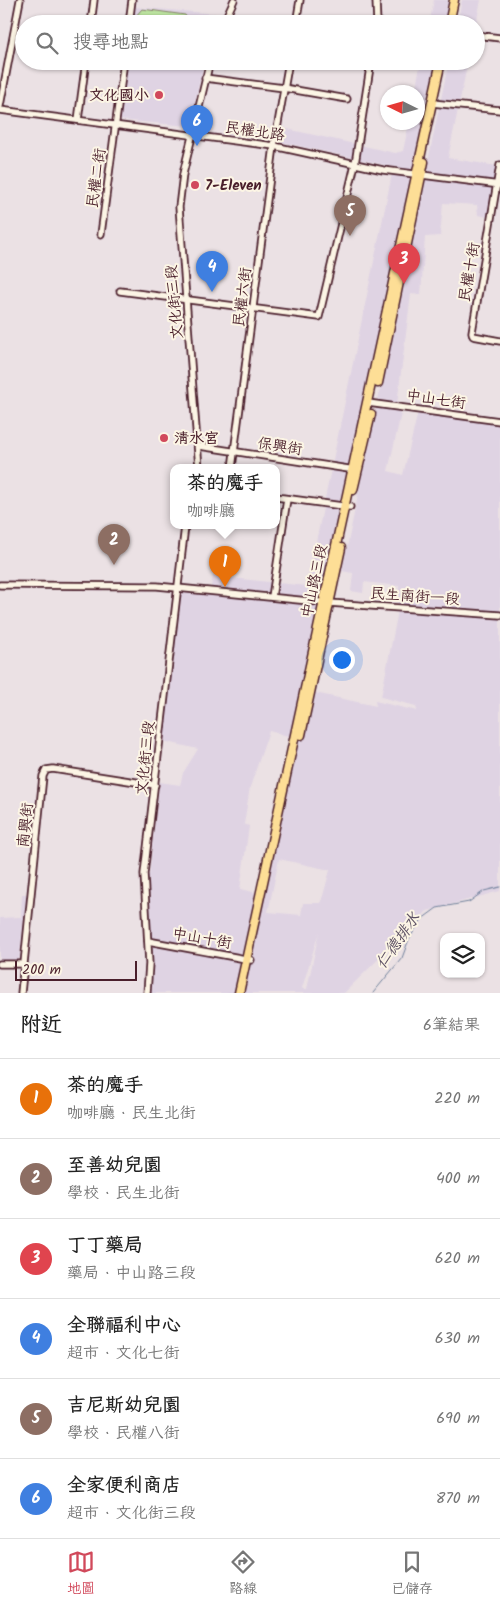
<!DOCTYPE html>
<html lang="zh-TW">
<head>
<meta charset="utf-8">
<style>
	:root { --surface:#fff; --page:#f6f6f6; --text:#222; --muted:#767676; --line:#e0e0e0; --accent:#d1495b }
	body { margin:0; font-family:Kalam,"LXGW WenKai TC",sans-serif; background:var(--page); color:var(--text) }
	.controls { position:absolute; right:15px; bottom:15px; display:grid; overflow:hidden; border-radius:10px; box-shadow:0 1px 4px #0004 }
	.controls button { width:45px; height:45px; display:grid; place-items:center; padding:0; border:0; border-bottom:1px solid var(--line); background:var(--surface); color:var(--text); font:25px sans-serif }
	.compass { position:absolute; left:380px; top:85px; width:45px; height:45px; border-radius:50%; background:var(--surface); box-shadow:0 1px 4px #0004; rotate:275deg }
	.scale { position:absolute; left:15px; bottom:12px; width:122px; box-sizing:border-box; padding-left:5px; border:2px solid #4a1f2b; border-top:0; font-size:14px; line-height:18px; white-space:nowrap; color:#4a1f2b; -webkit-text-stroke:4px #fcf5e5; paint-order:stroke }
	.you { position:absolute; left:341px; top:659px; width:18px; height:18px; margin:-12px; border:4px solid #fff; border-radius:50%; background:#1a73e8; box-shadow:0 0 0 8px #1a73e833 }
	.badge { display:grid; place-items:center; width:32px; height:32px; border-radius:50%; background:var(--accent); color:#fff; font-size:16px; font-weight:700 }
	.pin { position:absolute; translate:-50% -41px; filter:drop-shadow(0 1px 2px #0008) }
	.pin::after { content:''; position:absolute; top:26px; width:18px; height:15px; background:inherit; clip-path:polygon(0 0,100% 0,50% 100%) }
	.popup { position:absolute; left:170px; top:464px; width:110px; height:65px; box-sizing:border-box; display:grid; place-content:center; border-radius:10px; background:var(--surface); filter:drop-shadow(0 1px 4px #0005); font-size:16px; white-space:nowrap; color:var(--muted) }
	.popup b { font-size:19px; color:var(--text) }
	.popup::after { content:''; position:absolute; left:50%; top:100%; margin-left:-10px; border:10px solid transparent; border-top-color:var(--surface) }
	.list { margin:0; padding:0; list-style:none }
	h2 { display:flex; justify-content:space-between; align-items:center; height:65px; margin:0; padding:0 20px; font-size:21px }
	h2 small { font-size:16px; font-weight:400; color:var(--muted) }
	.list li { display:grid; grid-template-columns:32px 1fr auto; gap:15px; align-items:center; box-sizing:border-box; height:80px; padding:0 20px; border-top:1px solid var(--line) }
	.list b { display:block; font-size:19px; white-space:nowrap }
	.list p { margin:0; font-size:16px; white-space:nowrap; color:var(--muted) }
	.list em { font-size:16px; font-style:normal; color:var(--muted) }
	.icon { flex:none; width:28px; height:28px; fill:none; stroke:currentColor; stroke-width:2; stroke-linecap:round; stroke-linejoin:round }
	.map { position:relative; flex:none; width:500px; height:993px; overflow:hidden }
	.search { position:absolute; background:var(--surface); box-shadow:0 1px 4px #0004; left:15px; right:15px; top:15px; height:55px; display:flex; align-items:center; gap:12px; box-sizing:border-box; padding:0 18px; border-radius:28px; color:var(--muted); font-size:19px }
	.sheet { height:545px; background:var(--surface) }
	nav { display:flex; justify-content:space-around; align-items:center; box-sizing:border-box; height:70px; border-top:1px solid var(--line); background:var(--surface); font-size:14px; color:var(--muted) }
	nav a { display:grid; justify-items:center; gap:2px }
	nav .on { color:var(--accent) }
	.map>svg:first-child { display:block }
</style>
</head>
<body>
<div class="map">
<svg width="500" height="993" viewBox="0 0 500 993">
	<rect width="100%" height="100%" fill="#ebe1e4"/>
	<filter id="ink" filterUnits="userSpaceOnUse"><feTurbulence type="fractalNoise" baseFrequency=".02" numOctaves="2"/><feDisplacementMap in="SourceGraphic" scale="10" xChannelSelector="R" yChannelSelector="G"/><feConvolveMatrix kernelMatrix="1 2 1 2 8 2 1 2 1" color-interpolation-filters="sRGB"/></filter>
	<g filter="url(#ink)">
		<!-- built -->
		<g fill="#dfd3e3" fill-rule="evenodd">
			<polygon points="434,0 449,0 444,24 429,24"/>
			<polygon points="462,0 481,0 476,24 457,24"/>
			<polygon points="133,7 217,14 219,18 216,24 131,24"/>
			<polygon points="126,61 204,61 190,126 119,120"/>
			<polygon points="421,61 436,61 415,167 408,170 281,142 287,129 395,153 403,151 409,123 418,122 418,92 415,92"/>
			<path d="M449,61H468L448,158L497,166L488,217L478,215L477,205L443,203L440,236L425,237L421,295L411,294L397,404L403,405L388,471L403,475L418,412L500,423V891L427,911L344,993H149L151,955L148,885L159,782L180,785L183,773L198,749L163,741L179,596L183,592L319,606L301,690L376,706L375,701L417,711L416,706L381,697L398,611L399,586L364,582L363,593L351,591L353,573L342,571ZM269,731L292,737L257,893L240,889L249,826L244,824L250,787ZM279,859L330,870L321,903H303L301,915L268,912ZM319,932L307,989H303L302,988Z"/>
			<polygon points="392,174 408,177 411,185 323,594 315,598 211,587 213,576 307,586"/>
			<polygon points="22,894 27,894 19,962 0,962 0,918 21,917"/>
		</g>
		<!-- green -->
		<polygon fill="#bde5a1" stroke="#848266" points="142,9 185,15 191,24 133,24 134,18"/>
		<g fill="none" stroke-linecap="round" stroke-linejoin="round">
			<!-- stream -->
			<polyline stroke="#6f809b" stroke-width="1" points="373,993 402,958 409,939 422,919 437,908 469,902 484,891 500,887"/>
			<!-- minor casing -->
			<g stroke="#4a1f2b" stroke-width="9">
				<g id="minor">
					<polyline points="376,0 377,24"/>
					<polyline points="91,24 94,0"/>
					<polyline points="129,24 132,0"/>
					<polyline points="223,24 234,0"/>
					<polyline points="296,24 300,0"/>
					<polyline points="476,35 500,38"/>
					<polyline points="205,78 284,88 347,99"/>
					<polyline points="432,103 500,110"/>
					<polyline points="0,106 20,0"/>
					<polyline points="0,110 274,146 383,170 500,185"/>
					<polyline points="78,120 86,61"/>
					<polyline points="500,165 472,332 473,336 500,341"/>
					<polyline points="101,234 124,61"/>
					<polyline points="120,291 319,317 355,164 371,61"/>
					<polyline points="368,403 500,421"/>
					<polyline points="199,446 355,470"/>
					<polyline points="199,468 179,207 183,174 210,61"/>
					<polyline points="232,468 274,146 289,61"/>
					<polyline points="276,497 350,507"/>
					<polyline points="0,585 157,586 329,603 500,615"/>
					<polyline points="272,597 287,499"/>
					<polyline points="148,941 251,960"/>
					<polyline points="0,964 23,964"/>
					<polyline points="21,993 43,776 46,770 53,769 155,785"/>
					<polyline points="147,993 149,964 144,874 185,526"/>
				</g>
			</g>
			<!-- major casing -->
			<g stroke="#4a1f2b" stroke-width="11">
				<g id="major">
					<polyline points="449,24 454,0"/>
					<polyline points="378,383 424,162"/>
					<polyline points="353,490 371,414"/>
					<polyline points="301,735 341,548"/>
					<polyline points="239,993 441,61"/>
				</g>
			</g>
			<!-- minor -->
			<use href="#minor" stroke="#fcf5e5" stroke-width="5.5"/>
			<!-- major -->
			<use href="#major" stroke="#fdde96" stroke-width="8"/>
		</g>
	</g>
	<!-- markers -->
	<g fill="#d1495b" stroke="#fcf5e5" stroke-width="2">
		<circle cx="159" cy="95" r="5"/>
		<circle cx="195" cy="185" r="5"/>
		<circle cx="164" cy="438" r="5"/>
	</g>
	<g text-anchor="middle" stroke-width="4" stroke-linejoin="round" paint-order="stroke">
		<!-- poi labels -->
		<g font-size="15" font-weight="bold" fill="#4a1f2b" stroke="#fcf5e5" text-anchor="start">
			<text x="149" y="100" text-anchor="end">文化國小</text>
			<text x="205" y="190">7-Eleven</text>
			<text x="174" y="443">清水宮</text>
		</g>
		<!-- street labels -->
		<g font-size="15" fill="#4a1f2b" stroke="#fcf5e5">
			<text transform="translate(255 131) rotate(8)" y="5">民權北路</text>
			<text transform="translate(96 178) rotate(-82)" y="5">民權二街</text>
			<text transform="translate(469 272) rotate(-80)" y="5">民權十街</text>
			<text transform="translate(242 297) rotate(-83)" y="5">民權六街</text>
			<text transform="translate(174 302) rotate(-95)" y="5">文化街三段</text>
			<text transform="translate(436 399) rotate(8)" y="5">中山七街</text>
			<text transform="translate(280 446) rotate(9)" y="5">保興街</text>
			<text transform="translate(314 581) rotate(-78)" y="5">中山路三段</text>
			<text transform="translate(415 596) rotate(4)" y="5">民生南街一段</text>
			<text transform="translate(145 758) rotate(-84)" y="5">文化街三段</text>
			<text transform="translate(25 825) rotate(-84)" y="5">南興街</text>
			<text transform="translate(202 938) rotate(10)" y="5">中山十街</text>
		</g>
		<!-- water labels -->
		<g font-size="16" font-style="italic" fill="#5c5063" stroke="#fcf5e5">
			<text transform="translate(397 940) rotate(-55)" y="6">仁德排水</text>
		</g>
	</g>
</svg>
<div class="controls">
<button><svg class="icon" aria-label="layers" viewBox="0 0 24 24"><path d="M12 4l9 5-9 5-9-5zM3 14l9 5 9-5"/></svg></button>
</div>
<svg class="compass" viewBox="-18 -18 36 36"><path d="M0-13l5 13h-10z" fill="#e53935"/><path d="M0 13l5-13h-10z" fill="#767676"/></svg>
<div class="scale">200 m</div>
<div class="you"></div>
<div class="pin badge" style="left:225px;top:587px;background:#e8710a">1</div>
<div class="popup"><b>茶的魔手</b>咖啡廳</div>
<div class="pin badge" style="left:114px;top:565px;background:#8d6e63">2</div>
<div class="pin badge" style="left:404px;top:284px;background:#e0444e">3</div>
<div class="pin badge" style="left:212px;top:292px;background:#3f7fe0">4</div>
<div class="pin badge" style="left:350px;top:236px;background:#8d6e63">5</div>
<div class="pin badge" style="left:197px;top:146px;background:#3f7fe0">6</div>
<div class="search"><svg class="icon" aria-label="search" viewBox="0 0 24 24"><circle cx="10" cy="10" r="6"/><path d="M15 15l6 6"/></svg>搜尋地點</div>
</div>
<section class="sheet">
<h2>附近<small>6筆結果</small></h2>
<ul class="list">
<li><span class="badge" style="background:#e8710a">1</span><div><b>茶的魔手</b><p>咖啡廳 · 民生北街</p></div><em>220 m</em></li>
<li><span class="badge" style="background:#8d6e63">2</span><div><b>至善幼兒園</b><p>學校 · 民生北街</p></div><em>400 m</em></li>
<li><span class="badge" style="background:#e0444e">3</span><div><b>丁丁藥局</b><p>藥局 · 中山路三段</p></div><em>620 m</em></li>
<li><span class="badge" style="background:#3f7fe0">4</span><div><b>全聯福利中心</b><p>超市 · 文化七街</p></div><em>630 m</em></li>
<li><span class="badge" style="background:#8d6e63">5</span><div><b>吉尼斯幼兒園</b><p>學校 · 民權八街</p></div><em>690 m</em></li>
<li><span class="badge" style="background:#3f7fe0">6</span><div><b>全家便利商店</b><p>超市 · 文化街三段</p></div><em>870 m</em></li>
</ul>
</section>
<nav>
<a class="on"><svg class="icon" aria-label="map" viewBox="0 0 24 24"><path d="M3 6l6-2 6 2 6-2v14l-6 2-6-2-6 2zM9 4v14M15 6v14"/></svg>地圖</a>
<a><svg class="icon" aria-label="directions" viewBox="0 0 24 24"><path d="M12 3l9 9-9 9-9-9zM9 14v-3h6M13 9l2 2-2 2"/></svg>路線</a>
<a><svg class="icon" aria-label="saved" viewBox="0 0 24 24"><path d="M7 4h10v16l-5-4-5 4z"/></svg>已儲存</a>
</nav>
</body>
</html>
